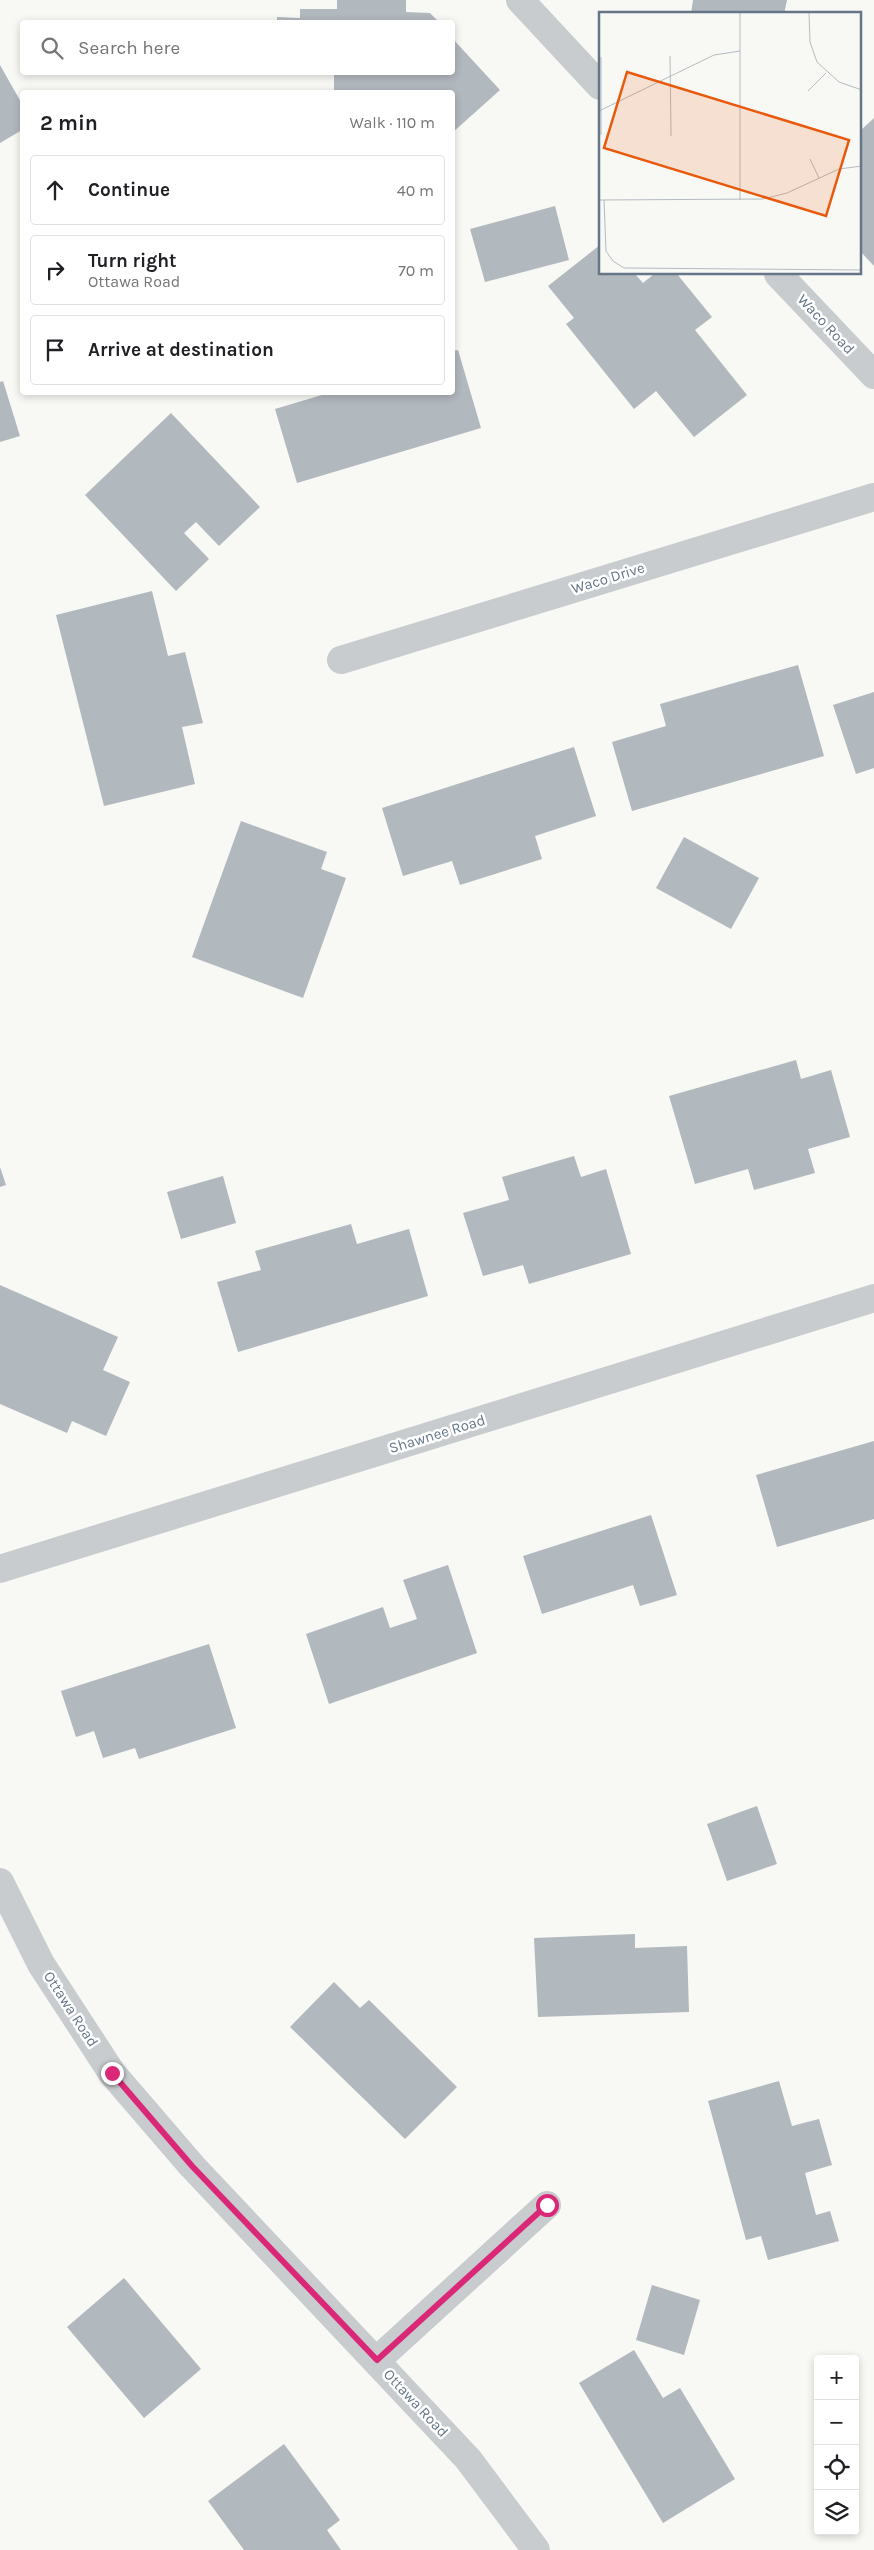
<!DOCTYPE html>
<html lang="en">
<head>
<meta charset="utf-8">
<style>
	:root { --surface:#fff; --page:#f2f2f2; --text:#202124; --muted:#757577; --line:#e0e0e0 }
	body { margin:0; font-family:Karla,sans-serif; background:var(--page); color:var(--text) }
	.controls { position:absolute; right:15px; bottom:15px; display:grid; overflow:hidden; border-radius:5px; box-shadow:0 2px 8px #0003 }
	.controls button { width:45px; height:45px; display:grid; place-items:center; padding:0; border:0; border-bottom:1px solid var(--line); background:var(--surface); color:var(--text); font:25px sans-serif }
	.stop { position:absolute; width:15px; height:15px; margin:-11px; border:4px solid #db2777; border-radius:50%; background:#fff }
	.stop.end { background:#db2777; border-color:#fff; box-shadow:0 1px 5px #0008 }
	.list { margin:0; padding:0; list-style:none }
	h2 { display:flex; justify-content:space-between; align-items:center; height:65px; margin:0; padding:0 20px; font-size:21px }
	h2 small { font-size:16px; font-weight:400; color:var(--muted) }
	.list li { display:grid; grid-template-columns:32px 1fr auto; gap:15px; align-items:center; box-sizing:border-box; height:70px; margin:0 10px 10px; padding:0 10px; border:1px solid var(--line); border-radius:5px }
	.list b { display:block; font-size:19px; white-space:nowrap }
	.list p { margin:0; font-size:16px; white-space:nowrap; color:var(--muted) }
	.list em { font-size:16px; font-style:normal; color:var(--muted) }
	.icon { flex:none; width:28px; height:28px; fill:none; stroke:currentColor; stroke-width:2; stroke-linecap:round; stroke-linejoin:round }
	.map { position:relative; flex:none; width:874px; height:2550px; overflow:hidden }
	.search { position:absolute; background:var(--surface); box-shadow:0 2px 8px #0003; left:20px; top:20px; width:435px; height:55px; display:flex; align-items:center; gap:12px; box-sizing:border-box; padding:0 18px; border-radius:5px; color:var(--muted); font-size:19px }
	.panel { position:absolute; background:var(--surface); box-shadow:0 2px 8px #0003; left:20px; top:90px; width:435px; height:305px; border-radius:5px }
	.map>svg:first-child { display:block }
</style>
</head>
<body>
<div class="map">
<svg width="874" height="2550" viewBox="0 0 874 2550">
	<rect width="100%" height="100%" fill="#f8f8f5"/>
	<!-- building -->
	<g fill="#b1b8be">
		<polygon points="337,0 406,0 406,12 430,13 439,22 277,22 277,17 300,18 300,9 337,9"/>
		<polygon points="693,0 787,0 784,14 691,14"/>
		<polygon points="452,38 500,90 452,133 452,92 334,91 334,72 452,72"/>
		<polygon points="0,65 22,104 22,130 0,143"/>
		<polygon points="874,118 874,266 860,251 860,131"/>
		<polygon points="555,206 569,260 485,282 470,229"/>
		<polygon points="600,245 600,274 635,274 643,283 654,274 677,274 712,317 695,330 747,395 694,437 656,391 634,409 566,324 574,318 548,286"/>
		<polygon points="458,350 481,428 297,483 275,409 332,392 452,392 452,351"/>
		<polygon points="3,381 20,436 0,442 0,382"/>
		<polygon points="171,413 260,507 219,546 196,522 184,533 209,559 176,591 85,495"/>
		<polygon points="152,591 168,656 185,652 203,723 182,727 195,784 104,806 56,615"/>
		<polygon points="798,665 824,756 632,811 612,742 666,726 660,704"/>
		<polygon points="874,692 874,768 856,774 833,705"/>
		<polygon points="574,747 596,816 535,836 542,859 460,885 452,861 403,876 382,808"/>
		<polygon points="241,821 327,852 321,869 346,878 303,998 192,957"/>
		<polygon points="684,837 759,878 731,929 656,888"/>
		<polygon points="796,1060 801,1079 831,1070 850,1137 808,1149 815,1173 754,1190 748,1169 695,1184 669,1096"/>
		<polygon points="574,1156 581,1177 606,1169 631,1254 529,1284 523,1265 483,1276 463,1213 509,1200 502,1177"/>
		<polygon points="0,1167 6,1185 0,1187"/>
		<polygon points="223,1176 236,1223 181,1239 167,1192"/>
		<polygon points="351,1224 357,1244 409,1229 428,1296 238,1352 217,1282 261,1270 255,1251"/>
		<polygon points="0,1285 118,1337 103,1370 130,1382 106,1436 72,1421 67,1433 0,1404"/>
		<polygon points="874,1441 874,1519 777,1547 756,1475"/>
		<polygon points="651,1515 677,1595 640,1606 633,1585 542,1614 523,1556"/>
		<polygon points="448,1565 477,1653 329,1704 306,1634 383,1607 390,1628 417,1619 403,1580"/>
		<polygon points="209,1644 236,1728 139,1759 135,1748 103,1758 94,1731 76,1737 61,1691"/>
		<polygon points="757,1806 777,1864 727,1881 707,1824"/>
		<polygon points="635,1934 635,1948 687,1946 689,2012 538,2017 534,1938"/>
		<polygon points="334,1982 360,2008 369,2000 457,2087 405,2139 290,2027"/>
		<polygon points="779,2081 792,2126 819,2119 832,2165 805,2173 816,2215 830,2211 839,2241 768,2260 761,2236 746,2240 708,2101"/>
		<polygon points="124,2278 201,2369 144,2418 67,2327"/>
		<polygon points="652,2285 700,2300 684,2355 636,2340"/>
		<polygon points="634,2350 663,2398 680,2388 735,2479 663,2523 579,2383"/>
		<polygon points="284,2444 340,2520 327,2530 341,2550 244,2550 208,2501"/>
	</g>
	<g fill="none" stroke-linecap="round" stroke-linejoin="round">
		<!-- minor -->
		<g stroke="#c8cccf" stroke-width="28">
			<polyline points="520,0 600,86"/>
			<polyline points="778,274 874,375"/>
			<polyline points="341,660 874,497"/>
			<polyline points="0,1569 874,1298"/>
			<polyline points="0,1882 41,1964 112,2073 192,2166 468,2459 536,2550"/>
			<polyline points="377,2360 547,2205"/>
		</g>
	</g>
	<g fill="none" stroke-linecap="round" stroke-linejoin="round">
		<!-- route -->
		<polyline stroke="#db2777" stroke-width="6" points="112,2073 192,2166 377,2360 547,2205"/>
	</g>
	<g text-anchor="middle" stroke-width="5" stroke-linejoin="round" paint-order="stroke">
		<!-- street labels -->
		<g font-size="15" fill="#657688" stroke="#fff">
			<text transform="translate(826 324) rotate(47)" y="5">Waco Road</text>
			<text transform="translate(608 578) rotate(-17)" y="5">Waco Drive</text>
			<text transform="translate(437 1434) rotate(-17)" y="5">Shawnee Road</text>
			<text transform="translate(71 2009) rotate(57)" y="5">Ottawa Road</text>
			<text transform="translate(416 2403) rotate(47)" y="5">Ottawa Road</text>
		</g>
	</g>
	<!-- overview -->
	<g transform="translate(599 12)">
		<rect width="262" height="262" fill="#f8f8f5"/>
		<path fill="none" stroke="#b4bcc2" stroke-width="1" d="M141,0V188M210,0L211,30L218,50L240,70L263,78M71,44L72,124M2,45V123M209,79L227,61M0,99L115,43L141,39M211,147L220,166M0,188L164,187L188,181L240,157L263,154M5,188L7,239L14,249L25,256L263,258"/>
		<path fill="#e8590c" fill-opacity="0.15" stroke="#e8590c" stroke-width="2.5" d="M28,60L250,128L227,204L5,136Z"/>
		<rect width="262" height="262" fill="none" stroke="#657688" stroke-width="2.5"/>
	</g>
</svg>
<div class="controls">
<button>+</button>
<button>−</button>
<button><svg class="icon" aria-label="locate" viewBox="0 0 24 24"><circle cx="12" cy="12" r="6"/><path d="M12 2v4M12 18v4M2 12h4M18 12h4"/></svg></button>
<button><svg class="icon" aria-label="layers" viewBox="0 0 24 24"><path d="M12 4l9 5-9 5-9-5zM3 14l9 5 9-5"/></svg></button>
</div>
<div class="stop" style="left:547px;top:2205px"></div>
<div class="stop end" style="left:112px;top:2073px"></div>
<div class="search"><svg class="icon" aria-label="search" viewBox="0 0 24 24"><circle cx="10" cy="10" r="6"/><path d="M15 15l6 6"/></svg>Search here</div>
<section class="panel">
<h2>2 min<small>Walk · 110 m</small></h2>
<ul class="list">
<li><svg class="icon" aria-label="ahead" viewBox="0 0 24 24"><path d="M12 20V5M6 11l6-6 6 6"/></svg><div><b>Continue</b></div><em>40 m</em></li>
<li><svg class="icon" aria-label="right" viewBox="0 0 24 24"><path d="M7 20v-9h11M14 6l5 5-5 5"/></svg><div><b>Turn right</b><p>Ottawa Road</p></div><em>70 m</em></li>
<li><svg class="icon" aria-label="arrive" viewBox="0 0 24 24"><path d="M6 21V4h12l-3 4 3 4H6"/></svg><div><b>Arrive at destination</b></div></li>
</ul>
</section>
</div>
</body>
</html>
